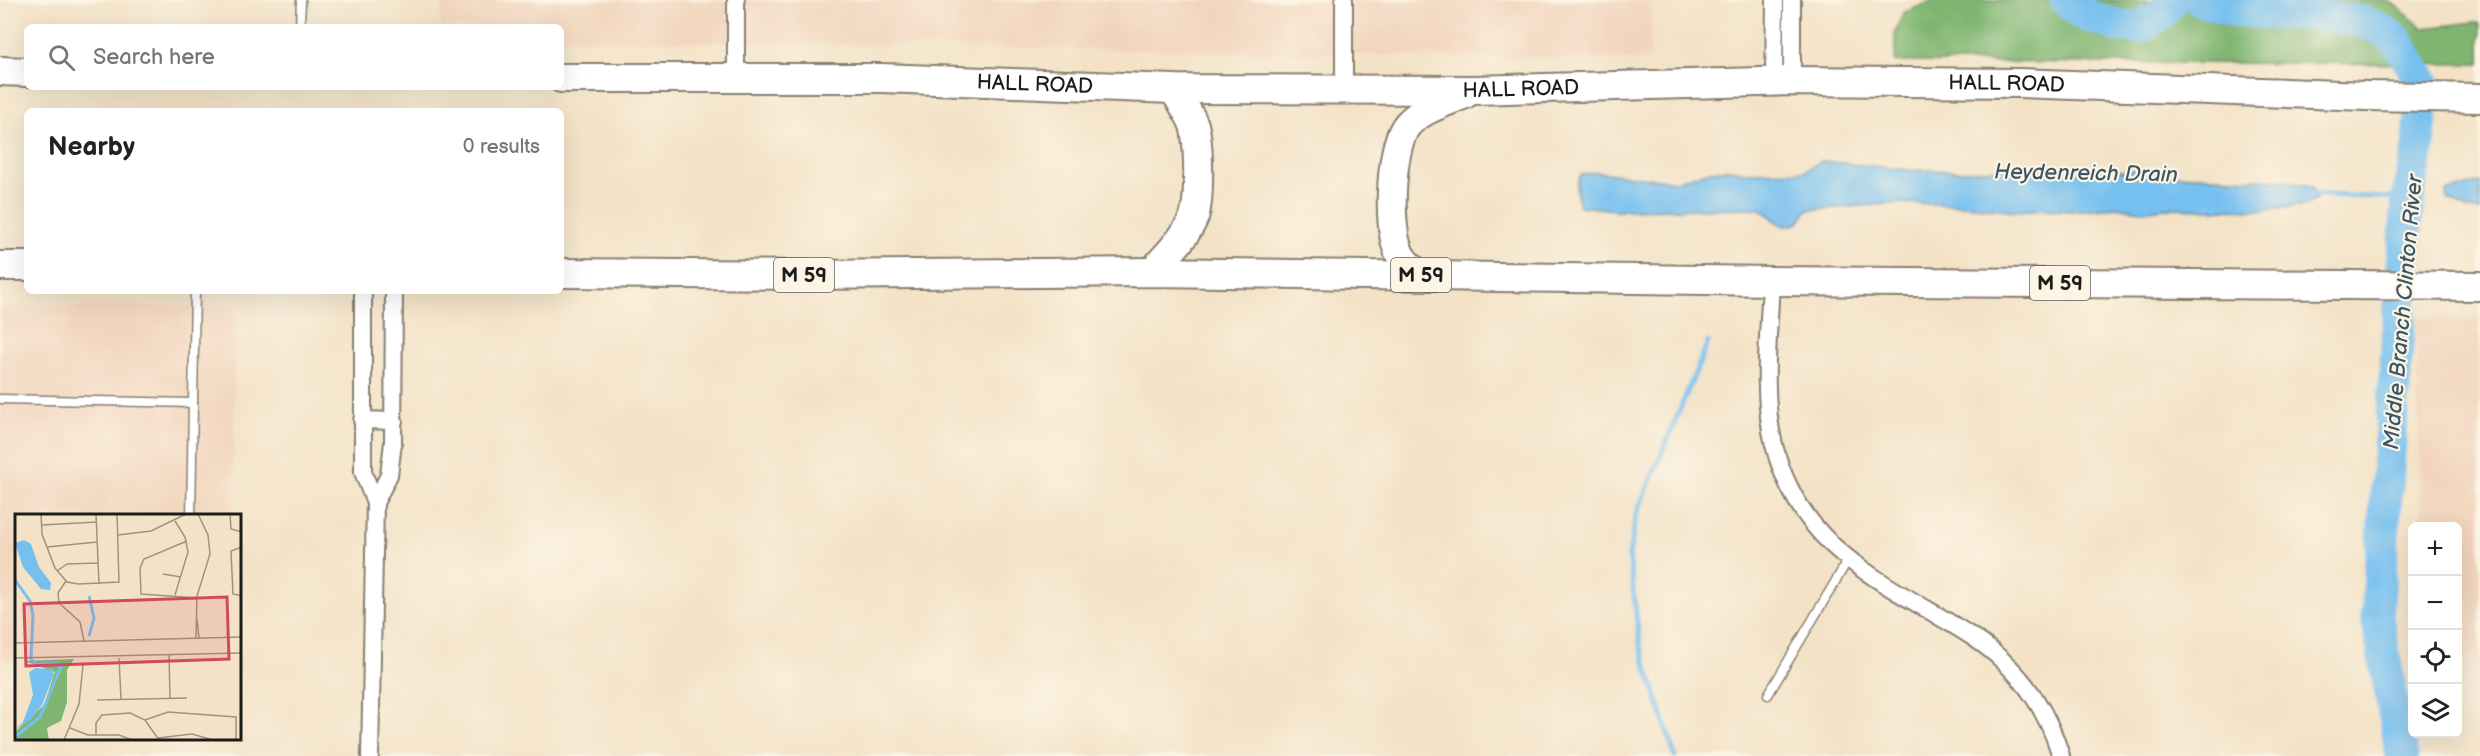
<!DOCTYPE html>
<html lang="en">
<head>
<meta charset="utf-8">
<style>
	:root { --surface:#fff; --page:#f6f6f6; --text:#222; --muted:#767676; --line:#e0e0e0 }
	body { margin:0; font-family:"Balsamiq Sans",sans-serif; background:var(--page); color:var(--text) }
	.controls { position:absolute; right:18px; bottom:18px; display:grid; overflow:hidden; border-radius:9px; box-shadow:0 6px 24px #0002 }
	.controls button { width:54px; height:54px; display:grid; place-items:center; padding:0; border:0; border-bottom:2px solid var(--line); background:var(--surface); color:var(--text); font:30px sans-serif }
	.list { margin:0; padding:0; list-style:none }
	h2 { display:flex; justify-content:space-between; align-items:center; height:78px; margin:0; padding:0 24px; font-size:26px }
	h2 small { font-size:20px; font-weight:400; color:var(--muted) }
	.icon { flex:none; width:33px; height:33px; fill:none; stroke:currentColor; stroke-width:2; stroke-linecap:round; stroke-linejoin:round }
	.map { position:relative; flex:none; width:2480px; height:756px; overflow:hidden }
	.search { position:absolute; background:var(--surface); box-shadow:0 6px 24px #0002; left:24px; top:24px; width:540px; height:66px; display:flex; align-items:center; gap:15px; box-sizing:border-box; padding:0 21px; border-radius:9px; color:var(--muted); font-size:22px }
	.panel { position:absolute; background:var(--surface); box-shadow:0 6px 24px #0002; left:24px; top:108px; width:540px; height:186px; border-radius:9px }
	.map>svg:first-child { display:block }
</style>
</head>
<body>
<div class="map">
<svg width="2480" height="756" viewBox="0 0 2480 756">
	<rect width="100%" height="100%" fill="#fcf5e5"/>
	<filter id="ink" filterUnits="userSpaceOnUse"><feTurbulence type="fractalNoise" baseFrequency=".0167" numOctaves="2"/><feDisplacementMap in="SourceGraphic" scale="12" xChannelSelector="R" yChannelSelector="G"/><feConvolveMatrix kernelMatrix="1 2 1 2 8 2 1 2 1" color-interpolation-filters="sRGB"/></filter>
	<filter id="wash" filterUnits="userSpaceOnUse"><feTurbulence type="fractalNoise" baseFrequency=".008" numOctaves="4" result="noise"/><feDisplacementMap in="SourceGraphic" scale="24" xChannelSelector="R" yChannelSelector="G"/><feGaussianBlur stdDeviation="1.35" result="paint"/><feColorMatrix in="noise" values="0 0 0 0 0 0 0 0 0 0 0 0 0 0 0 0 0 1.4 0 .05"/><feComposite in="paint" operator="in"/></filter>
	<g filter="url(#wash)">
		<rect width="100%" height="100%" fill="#f3e2c6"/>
		<!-- built -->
		<g fill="#f2d5bd">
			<polygon points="442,0 1651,0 1650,60 561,39 561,27 440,27"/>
			<polygon points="0,306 235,307 233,516 16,516 16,661 0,661"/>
			<polygon points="2416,317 2480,318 2480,714 2458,682 2458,526 2421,526"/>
		</g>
		<!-- forest -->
		<polygon fill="#7fb571" stroke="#4e6846" stroke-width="1.5" points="1934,0 2389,0 2423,28 2475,22 2480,24 2480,64 1895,62 1895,33 1903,13"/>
		<!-- water -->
		<g fill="#76c0ef" stroke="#496e86" stroke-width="1.5">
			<path d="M1821,161L1910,170L1971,171L1993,169L2068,173L2145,170L2175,175L2276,180L2312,186L2316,198L2307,205L2261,210L2164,208L2141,211L2117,207L2071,211L2044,209L2017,211L1967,205L1902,203L1807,210L1800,222C1776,234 1776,214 1757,208L1617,210L1580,206C1576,193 1574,186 1581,175L1597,172L1676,181L1711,171L1730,169L1746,172L1805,171Z"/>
			<polygon points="2480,182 2480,212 2467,209 2448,199 2447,192"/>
		</g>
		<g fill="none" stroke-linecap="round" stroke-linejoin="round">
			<!-- stream -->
			<g stroke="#76c0ef" stroke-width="5">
				<polyline points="2309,194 2408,199"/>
				<polyline points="1675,756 1640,646 1629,556 1636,515 1708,342"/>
			</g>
			<!-- river -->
			<g stroke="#76c0ef" stroke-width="33">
				<polyline points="2066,0 2080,13 2119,26 2141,27 2161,14 2171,0"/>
				<polyline points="2200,0 2237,11 2316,15 2364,22 2384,31 2397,41 2424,85 2418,148 2408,199 2377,617 2402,756"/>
			</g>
		</g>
	</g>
	<g filter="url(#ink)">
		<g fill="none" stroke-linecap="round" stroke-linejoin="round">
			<!-- service casing -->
			<g stroke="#887f71" stroke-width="11">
				<g id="service">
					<polyline points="300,27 301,0"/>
					<polyline points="0,399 193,403"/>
					<polyline points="191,516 195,291"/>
					<polyline points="1768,695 1848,560"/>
				</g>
			</g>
			<!-- minor casing -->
			<g stroke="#887f71" stroke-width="20">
				<g id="minor">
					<polyline points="736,0 736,78"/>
					<polyline points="1344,0 1344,89"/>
					<polyline points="1792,0 1792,81"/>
					<polyline points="1774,81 1775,0"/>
					<path d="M1771,281C1769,334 1761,393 1774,445C1797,536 1859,570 1935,614C1958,628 1982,641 2002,660C2031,686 2050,720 2061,756"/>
					<polyline points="363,291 363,472 375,503 370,756"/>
					<polyline points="362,420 394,421"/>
					<polyline points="375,503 389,475 393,443 394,291"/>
				</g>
			</g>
			<!-- trunk casing -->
			<g stroke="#887f71" stroke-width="32">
				<g id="trunk">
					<polyline points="0,71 27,72"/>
					<path id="s1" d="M561,78H882L1173,89L1475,90L1792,81L2019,83L2367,96L2480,98"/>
					<polyline points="0,266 27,266"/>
					<path d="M1152,272C1166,256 1186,237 1194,217C1200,199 1199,143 1194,125C1189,112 1180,100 1173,89"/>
					<polyline points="561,273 806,275 1152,272 1771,281 2480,286"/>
					<path d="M1419,275C1409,266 1401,260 1397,247C1388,222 1390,144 1408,124C1422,109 1446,102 1465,94"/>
				</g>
			</g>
			<!-- service -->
			<use href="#service" stroke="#fff" stroke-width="8"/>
			<!-- minor -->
			<use href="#minor" stroke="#fff" stroke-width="16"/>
			<!-- trunk -->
			<use href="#trunk" stroke="#fff" stroke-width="28"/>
		</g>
	</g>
	<g text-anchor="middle" stroke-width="4.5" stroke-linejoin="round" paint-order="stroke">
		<!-- shield labels -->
		<g fill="#fcf5e5" stroke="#5f5d58" stroke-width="1.5">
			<rect x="774" y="258" width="60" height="34" rx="4.5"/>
			<rect x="1391" y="258" width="60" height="34" rx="4.5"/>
			<rect x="2030" y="266" width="60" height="34" rx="4.5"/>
		</g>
		<g font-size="20" font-weight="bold" fill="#1c1c1c">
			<text x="804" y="282">M 59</text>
			<text x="1421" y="282">M 59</text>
			<text x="2060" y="290">M 59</text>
		</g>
		<!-- street labels -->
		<g font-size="21" fill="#1c1c1c" stroke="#fcf5e5">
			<text dy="7" stroke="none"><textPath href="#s1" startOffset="474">HALL ROAD</textPath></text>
			<text dy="7" stroke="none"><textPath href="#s1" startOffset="1446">HALL ROAD</textPath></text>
			<text dy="7" stroke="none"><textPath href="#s1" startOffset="960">HALL ROAD</textPath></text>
		</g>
		<!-- water labels -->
		<g font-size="22" font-style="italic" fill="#3c5566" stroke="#fcf5e5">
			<text transform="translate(2086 172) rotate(1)" y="8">Heydenreich Drain</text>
			<text transform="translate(2402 312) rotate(-85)" y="8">Middle Branch Clinton River</text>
		</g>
	</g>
	<!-- overview -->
	<g transform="translate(15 514)">
		<rect width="226" height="226" fill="#f3e2c6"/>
		<path d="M59,145L52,156V188L46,207L32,214L34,226H0V218L29,191L40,158L10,147Z" fill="#7fb571"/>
		<path d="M9,26L16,30L24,53L36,69L35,76L26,75L8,53L0,29ZM21,154L37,155L39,160L27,191L16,205L0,216L8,208L18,181L14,158Z" fill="#76c0ef"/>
		<path fill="none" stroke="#76c0ef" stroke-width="3" d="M0,66L15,87L18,101L16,145L21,150L41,149L46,153L25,203L0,223M74,122L79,104L74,82"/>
		<path fill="none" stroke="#9d9382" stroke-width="1.5" d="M26,0L27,20L40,54L52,68L63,70L104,68L102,0M81,0L84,70M215,0L216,15L227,18M27,11L82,8M103,21L136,17L171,0M172,27L129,45L125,54L126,80L182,84M32,33L82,28M227,33L216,37L218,80L227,82M42,57L52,50L83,49M148,60L166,63M51,67L43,79L44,89L65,108L69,127M160,81L173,38L170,23L160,7M182,105L184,124M181,124L182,82L195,40L193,21L183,0M0,129L227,123M154,141L155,184M0,144L227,139M104,144L106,185M82,186L172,184M130,206L153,198L221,203V226M55,214L73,221H104L117,226M81,221V209L87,201L115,199L130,206L144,226M143,224L177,220L198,226M49,226L64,190L68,151"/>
		<path fill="#d1495b" fill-opacity="0.15" stroke="#d1495b" stroke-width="3" d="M212,83L214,145L11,152L9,90Z"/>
		<rect width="226" height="226" fill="none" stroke="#1c1c1c" stroke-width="3"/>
	</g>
</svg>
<div class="controls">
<button>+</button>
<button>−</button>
<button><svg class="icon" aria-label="locate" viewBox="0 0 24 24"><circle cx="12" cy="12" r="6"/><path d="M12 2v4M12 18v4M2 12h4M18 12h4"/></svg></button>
<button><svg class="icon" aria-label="layers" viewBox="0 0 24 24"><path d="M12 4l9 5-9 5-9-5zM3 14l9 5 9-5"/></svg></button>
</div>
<div class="search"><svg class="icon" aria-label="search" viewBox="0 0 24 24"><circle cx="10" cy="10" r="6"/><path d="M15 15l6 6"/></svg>Search here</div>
<section class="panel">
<h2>Nearby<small>0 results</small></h2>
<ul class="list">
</ul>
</section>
</div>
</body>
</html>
